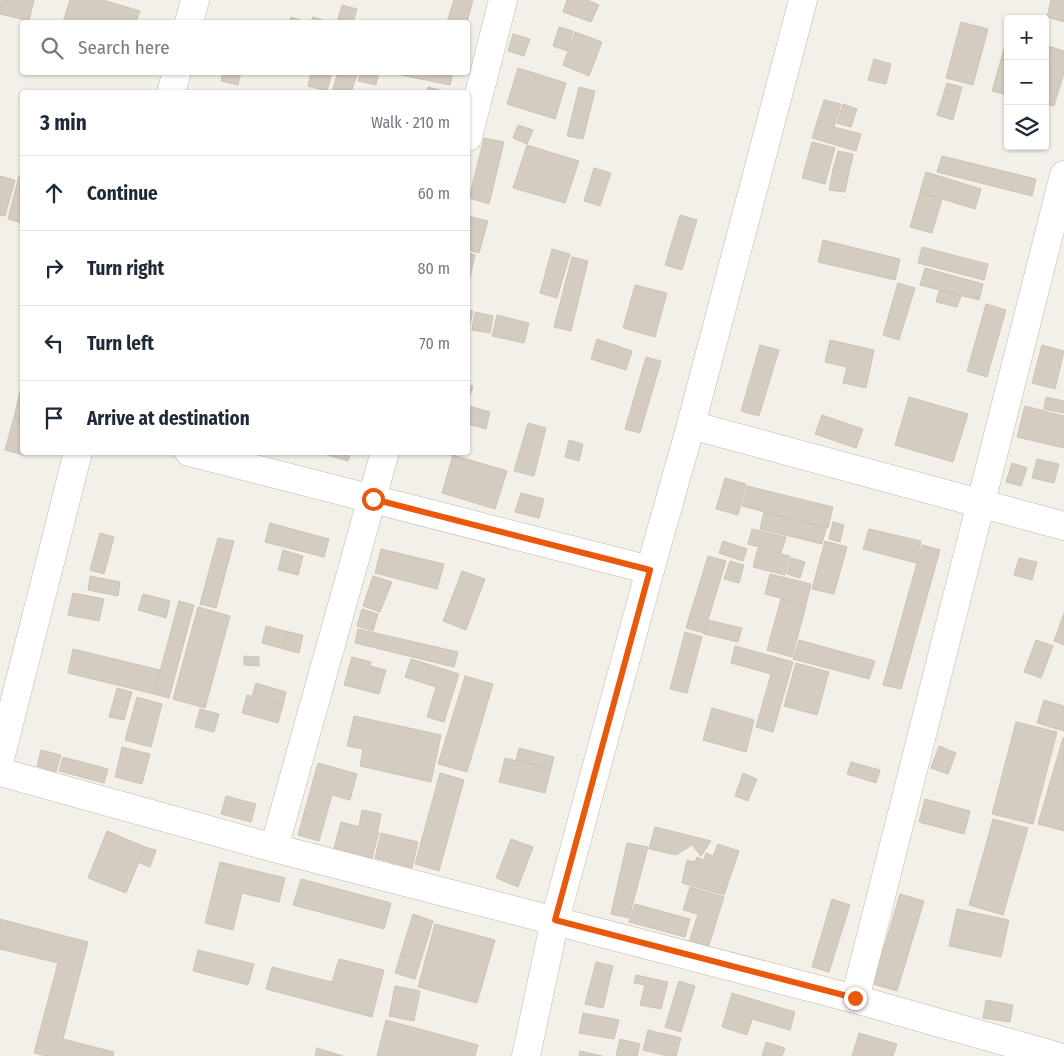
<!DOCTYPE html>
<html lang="en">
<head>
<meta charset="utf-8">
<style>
	:root { --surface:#fff; --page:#f2f2f3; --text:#1f2937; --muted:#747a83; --line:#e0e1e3 }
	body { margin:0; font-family:"Fira Sans Condensed",sans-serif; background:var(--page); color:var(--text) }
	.controls { position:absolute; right:15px; top:15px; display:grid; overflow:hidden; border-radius:5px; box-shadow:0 1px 4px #0004 }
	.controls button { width:45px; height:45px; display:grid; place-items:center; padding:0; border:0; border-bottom:1px solid var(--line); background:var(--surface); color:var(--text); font:25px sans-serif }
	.stop { position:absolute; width:15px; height:15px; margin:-11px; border:4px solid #ea580c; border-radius:50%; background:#fff }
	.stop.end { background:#ea580c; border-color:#fff; box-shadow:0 1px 5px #0008 }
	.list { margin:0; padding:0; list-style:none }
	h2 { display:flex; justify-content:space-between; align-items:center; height:65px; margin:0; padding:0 20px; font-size:21px }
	h2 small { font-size:16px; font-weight:400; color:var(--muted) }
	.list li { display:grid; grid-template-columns:32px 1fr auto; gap:15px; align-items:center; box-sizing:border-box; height:75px; padding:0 20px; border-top:1px solid var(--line) }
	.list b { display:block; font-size:19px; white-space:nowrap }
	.list em { font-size:16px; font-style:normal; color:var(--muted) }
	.icon { flex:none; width:28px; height:28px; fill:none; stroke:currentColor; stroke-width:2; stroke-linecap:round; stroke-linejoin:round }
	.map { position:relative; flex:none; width:1064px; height:1056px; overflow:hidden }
	.search { position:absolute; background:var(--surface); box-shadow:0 1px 4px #0004; left:20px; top:20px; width:450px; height:55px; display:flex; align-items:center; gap:12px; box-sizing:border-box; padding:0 18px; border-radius:5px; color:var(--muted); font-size:19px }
	.panel { position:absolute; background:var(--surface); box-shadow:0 1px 4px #0004; left:20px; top:90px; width:450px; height:365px; border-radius:5px }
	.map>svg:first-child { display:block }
</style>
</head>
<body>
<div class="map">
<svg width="1064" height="1056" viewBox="0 0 1064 1056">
	<rect width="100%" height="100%" fill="#f3f0e9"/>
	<!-- building -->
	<g fill="#d4ccc0" stroke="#cec4b4">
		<polygon points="1,0 34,0 29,21 0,14"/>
		<polygon points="70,0 103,0 140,11 136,22 63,22"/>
		<polygon points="454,0 473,0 467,22 447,22"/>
		<polygon points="567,0 587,0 599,5 591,22 563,12"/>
		<polygon points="1051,0 1064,0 1064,22 1047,17"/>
		<polygon points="342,5 357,9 353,22 337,22"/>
		<polygon points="291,17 307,22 289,22"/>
		<polygon points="313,17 329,22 311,22"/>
		<polygon points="961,22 988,29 973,85 946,78"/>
		<polygon points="559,27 573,31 567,51 553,46"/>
		<polygon points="575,32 602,42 589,76 563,65"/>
		<polygon points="513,34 530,39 524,56 508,51"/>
		<polygon points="1008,35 1008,95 992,91"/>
		<polygon points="1045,45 1064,51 1064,73 1054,106 1045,104"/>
		<polygon points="874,59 891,64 886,84 868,80"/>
		<polygon points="518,68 566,83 555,119 507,104"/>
		<polygon points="223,72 241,72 238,85 221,81"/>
		<polygon points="311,72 332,72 327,91 308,86"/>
		<polygon points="338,72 358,72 351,92 332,92"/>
		<polygon points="361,72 379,72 376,85 358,81"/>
		<polygon points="402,72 453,72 450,85 401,75"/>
		<polygon points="947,83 962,87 953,120 937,115"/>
		<polygon points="428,87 448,92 426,92"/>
		<polygon points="579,87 595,91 583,139 567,136"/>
		<polygon points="824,100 841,104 834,127 861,134 856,151 812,138"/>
		<polygon points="843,104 857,109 851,127 837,123"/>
		<polygon points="518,125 533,130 527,144 513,138"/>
		<polygon points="484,138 504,142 489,204 469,198"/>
		<polygon points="812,142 835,148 825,184 802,178"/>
		<polygon points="527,145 579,161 565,203 513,188"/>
		<polygon points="838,151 853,154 851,166 835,163"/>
		<polygon points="942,156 1036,179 1032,196 937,172"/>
		<polygon points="834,164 850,167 845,192 829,190"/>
		<polygon points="594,168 611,173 600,206 584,201"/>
		<polygon points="926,172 981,189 975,209 920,192"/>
		<polygon points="0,176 15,180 5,216 0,215"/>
		<polygon points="19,176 22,177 22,223 8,219"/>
		<polygon points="920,193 942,199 932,233 910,227"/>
		<polygon points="680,215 697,220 682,270 665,265"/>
		<polygon points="468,216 488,221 479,253 468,250"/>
		<polygon points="823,240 900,259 895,280 818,262"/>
		<polygon points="922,247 988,264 984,280 918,263"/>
		<polygon points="552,249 570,254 557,298 540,293"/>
		<polygon points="468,253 475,255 468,286"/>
		<polygon points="572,257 588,261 571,331 554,327"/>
		<polygon points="925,268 983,284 979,300 920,285"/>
		<polygon points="898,283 915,288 899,340 883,335"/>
		<polygon points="635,285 667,293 655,337 623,328"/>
		<polygon points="939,291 961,296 957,307 936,302"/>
		<polygon points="986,304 1006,310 987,377 967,371"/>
		<polygon points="468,310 473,311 469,328 468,328"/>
		<polygon points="475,312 493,316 490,333 472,330"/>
		<polygon points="497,315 529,323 524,343 492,336"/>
		<polygon points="597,339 632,351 626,370 591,359"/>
		<polygon points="830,340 874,350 866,388 843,383 847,367 825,362"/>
		<polygon points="760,345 779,350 759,416 741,411"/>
		<polygon points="1042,345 1064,351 1055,389 1032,383"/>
		<polygon points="646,357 661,361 640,433 625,429"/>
		<polygon points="22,383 22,419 14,417"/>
		<polygon points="468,385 473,386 468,402"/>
		<polygon points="909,397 968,414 953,462 895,445"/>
		<polygon points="1046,397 1064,401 1064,413 1044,409"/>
		<polygon points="469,406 490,412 486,429 468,424"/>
		<polygon points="1025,406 1064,416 1064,448 1017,437"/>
		<polygon points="822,415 863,429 856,448 815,434"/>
		<polygon points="14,417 22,419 24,455 5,450"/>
		<polygon points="528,423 546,428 534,476 514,471"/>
		<polygon points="569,440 583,444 579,461 565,457"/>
		<polygon points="317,452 351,452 348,461"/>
		<polygon points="453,455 507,471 495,509 442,493"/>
		<polygon points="1037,459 1059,464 1054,483 1032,478"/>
		<polygon points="1012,463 1027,468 1021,486 1006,482"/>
		<polygon points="725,478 746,484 738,515 716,509"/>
		<polygon points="747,486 833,507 828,528 742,506"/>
		<polygon points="521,493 544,499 539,518 515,512"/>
		<polygon points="764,512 826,528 822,544 760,529"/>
		<polygon points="833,522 844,525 840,542 829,539"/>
		<polygon points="270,523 329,539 324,557 265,542"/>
		<polygon points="752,529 786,537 781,553 748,544"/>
		<polygon points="869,529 921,541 916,563 863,549"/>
		<polygon points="100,533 114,537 104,574 90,570"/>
		<polygon points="218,538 234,541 216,608 200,604"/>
		<polygon points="723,541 747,549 743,561 719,553"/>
		<polygon points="825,541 847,547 834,594 812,589"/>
		<polygon points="922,545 940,550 901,689 883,685"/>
		<polygon points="758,548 790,556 785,575 753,567"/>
		<polygon points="381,549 444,564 437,589 375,573"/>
		<polygon points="283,550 303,556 298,575 278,570"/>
		<polygon points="708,556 726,561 704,633 686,628"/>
		<polygon points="791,558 805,562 800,578 787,574"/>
		<polygon points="1019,558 1037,562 1032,580 1014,575"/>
		<polygon points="730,561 744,565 739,583 724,579"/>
		<polygon points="462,571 485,579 466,630 443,621"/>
		<polygon points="770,574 811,584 806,605 765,594"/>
		<polygon points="90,576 120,582 118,596 88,590"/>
		<polygon points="373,576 392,582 380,612 363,606"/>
		<polygon points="73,593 104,599 99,621 68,615"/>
		<polygon points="143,594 170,601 166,618 138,610"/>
		<polygon points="781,599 806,606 792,657 767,650"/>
		<polygon points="179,601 194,605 169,698 154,694"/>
		<polygon points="198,607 230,616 205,708 173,699"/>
		<polygon points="362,609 378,614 373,631 357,626"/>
		<polygon points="1064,613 1064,645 1054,641"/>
		<polygon points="708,620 742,628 738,642 704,634"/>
		<polygon points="266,626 289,632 284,649 262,643"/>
		<polygon points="358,629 458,652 454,667 355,643"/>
		<polygon points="289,632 303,635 299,653 284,649"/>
		<polygon points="685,632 702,637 687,693 670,689"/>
		<polygon points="799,640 875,661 869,679 793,659"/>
		<polygon points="1036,640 1053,646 1041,678 1024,672"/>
		<polygon points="735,646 793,662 773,732 756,727 771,674 731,663"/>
		<polygon points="73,649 160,670 154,694 68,673"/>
		<polygon points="244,656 259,657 259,666 244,665"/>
		<polygon points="352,657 371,662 370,666 386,670 379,694 344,685"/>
		<polygon points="411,659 459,674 444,722 427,717 436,687 405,677"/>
		<polygon points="796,663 829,672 817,715 784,706"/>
		<polygon points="465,676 493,684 467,772 438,764"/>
		<polygon points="256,683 286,692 283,705 252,696"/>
		<polygon points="117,688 132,692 124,720 109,717"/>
		<polygon points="247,695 283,705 278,723 242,713"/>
		<polygon points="137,697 162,704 151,747 125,740"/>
		<polygon points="1044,700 1064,706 1064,731 1037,723"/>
		<polygon points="712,708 754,720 746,752 703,740"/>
		<polygon points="200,709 219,714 214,732 195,727"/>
		<polygon points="354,716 441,735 431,782 360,766 363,749 347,746"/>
		<polygon points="1016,722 1057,732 1033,824 992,814"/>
		<polygon points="1063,738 1064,738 1064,831 1038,824"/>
		<polygon points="939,746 956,753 948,774 931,768"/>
		<polygon points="122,747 150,754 142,784 115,777"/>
		<polygon points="519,748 554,757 551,769 516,760"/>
		<polygon points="41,750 61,755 56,772 37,766"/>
		<polygon points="63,757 108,769 104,783 59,771"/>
		<polygon points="505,758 551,769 545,793 499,782"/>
		<polygon points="851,762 880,770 876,783 847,774"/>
		<polygon points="318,763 357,774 350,800 332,795 319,841 298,835"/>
		<polygon points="440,773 464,780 439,871 415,864"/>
		<polygon points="743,773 757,779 748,801 735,796"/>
		<polygon points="226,796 256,804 251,822 221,814"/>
		<polygon points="925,799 970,811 964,834 919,822"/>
		<polygon points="362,810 381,814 378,830 359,826"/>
		<polygon points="993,819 1028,828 1003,915 969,905"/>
		<polygon points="341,822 379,832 372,858 334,848"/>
		<polygon points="655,827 711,841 701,856 692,845 676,855 649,849"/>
		<polygon points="107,831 145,847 126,893 88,878"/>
		<polygon points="381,833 418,842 412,868 375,858"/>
		<polygon points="511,839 533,847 518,887 496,878"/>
		<polygon points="627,843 648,847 629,918 611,914"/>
		<polygon points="718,844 739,851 724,895 682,883 687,860 695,862 697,857 704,860 706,853 713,856"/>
		<polygon points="145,847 156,850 150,867 140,863"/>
		<polygon points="220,862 285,878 279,902 242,893 233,930 205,923"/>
		<polygon points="301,879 391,903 384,929 293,905"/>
		<polygon points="690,887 724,897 708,948 689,942 698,914 683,910"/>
		<polygon points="900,894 924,901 897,991 873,984"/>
		<polygon points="832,899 850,905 829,972 812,967"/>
		<polygon points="635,904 690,919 685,937 629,922"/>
		<polygon points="957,909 1009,920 1001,957 949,946"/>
		<polygon points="413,914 433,921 415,979 395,973"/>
		<polygon points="0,919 88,942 63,1039 114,1052 113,1056 47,1056 34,1053 58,963 0,949"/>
		<polygon points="435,924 495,940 477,1003 418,987"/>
		<polygon points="198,950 254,964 248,985 193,971"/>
		<polygon points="339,959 384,970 372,1017 266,989 272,967 332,982"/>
		<polygon points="596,962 613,966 603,1008 585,1004"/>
		<polygon points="636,975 668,982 661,1009 640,1005 645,985 634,983"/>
		<polygon points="679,981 695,986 681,1032 665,1027"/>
		<polygon points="395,986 420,991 414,1021 389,1016"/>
		<polygon points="732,993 795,1012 790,1030 752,1019 747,1035 722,1027"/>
		<polygon points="986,1000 1013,1005 1010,1022 983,1018"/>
		<polygon points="583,1013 619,1020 614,1039 579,1033"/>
		<polygon points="386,1020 478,1045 475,1056 377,1056"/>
		<polygon points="648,1030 681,1038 676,1056 668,1056 643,1050"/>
		<polygon points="859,1033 897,1044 893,1056 852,1056"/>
		<polygon points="620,1039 640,1044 637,1056 616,1056"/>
		<polygon points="766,1042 785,1048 782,1056 762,1056"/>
		<polygon points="317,1048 343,1056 315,1056"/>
		<polygon points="580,1051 602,1056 579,1056"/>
	</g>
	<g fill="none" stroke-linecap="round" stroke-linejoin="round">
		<!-- minor casing -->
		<g stroke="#beb8ad" stroke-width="29">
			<g id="minor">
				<polyline points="189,22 195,0"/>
				<polyline points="171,92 177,72"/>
				<polyline points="468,137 503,0"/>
				<polyline points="691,425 1064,526"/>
				<polyline points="189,452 650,570"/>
				<polyline points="0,759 78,452"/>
				<polyline points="0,772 274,848 855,999 1056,1056"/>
				<polyline points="274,848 385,452"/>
				<polyline points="855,999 1064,175"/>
				<polyline points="526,1056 555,920 650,570 691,425 803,0"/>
			</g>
		</g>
		<!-- minor -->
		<use href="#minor" stroke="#fff" stroke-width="28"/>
	</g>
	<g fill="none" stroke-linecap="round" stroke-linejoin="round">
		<!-- route -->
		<polyline stroke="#ea580c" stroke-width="6" points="373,499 650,570 555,920 855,998"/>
	</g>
</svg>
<div class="controls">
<button>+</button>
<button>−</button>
<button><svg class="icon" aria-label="layers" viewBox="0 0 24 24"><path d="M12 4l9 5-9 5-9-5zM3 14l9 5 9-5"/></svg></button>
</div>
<div class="stop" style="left:373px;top:499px"></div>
<div class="stop end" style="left:855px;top:998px"></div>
<div class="search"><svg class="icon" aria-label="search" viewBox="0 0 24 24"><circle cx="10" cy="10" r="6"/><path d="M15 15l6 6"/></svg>Search here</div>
<section class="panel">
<h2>3 min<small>Walk · 210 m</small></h2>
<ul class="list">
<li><svg class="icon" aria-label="ahead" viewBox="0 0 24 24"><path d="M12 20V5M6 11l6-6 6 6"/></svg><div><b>Continue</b></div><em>60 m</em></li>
<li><svg class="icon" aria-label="right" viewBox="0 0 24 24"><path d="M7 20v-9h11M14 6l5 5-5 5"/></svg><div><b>Turn right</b></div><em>80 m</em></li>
<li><svg class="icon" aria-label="left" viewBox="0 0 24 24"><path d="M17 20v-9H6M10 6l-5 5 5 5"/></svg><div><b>Turn left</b></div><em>70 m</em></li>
<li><svg class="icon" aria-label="arrive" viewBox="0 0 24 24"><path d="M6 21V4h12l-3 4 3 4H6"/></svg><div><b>Arrive at destination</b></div></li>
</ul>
</section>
</div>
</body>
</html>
